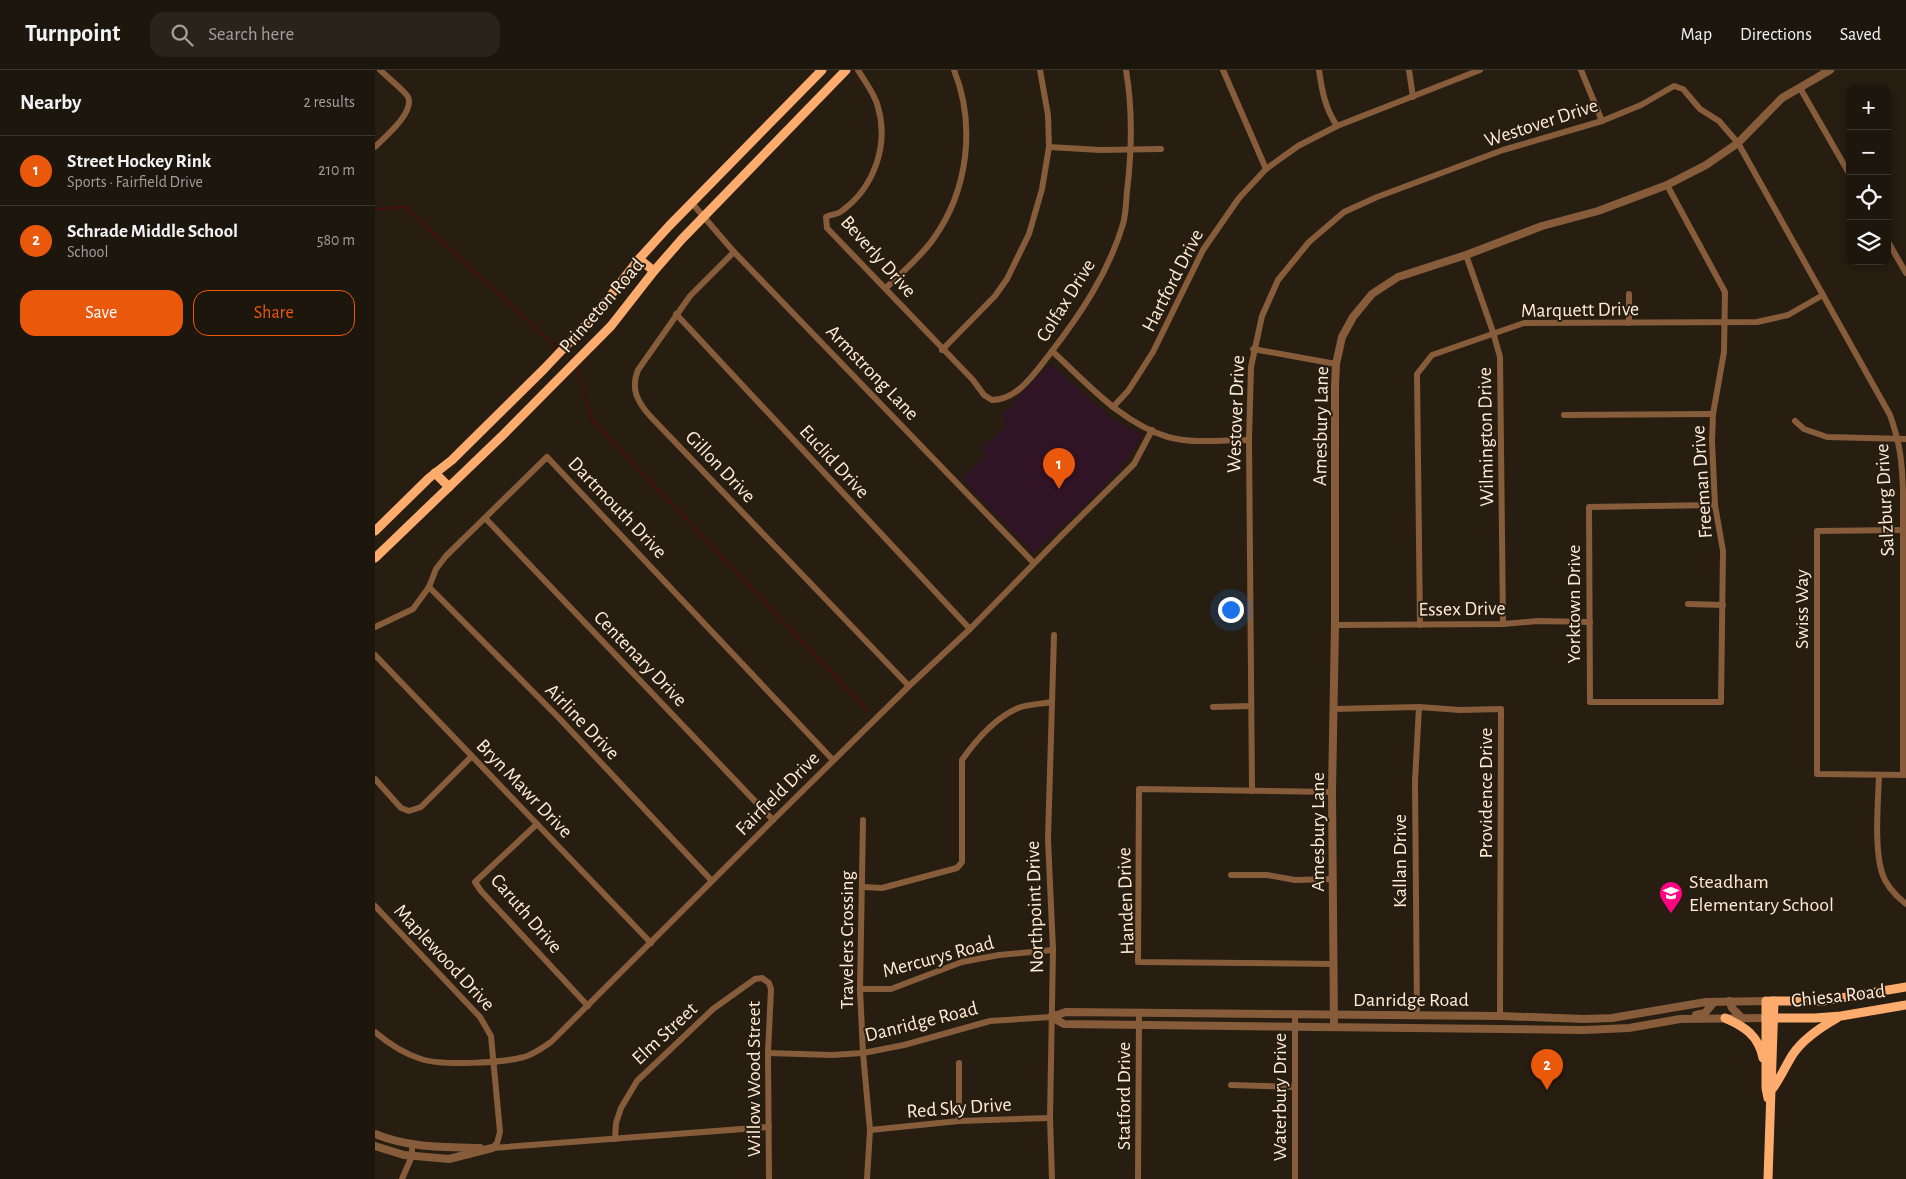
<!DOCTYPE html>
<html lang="en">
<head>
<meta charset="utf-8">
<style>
	:root { --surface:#1d160c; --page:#2a231a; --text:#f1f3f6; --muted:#a09f9d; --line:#3b352d; --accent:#ea580c }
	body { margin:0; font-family:"Alegreya Sans",sans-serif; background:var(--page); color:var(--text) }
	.controls { position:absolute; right:15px; top:15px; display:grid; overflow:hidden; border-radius:10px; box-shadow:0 2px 12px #0003 }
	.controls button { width:45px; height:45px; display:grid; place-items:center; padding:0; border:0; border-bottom:1px solid var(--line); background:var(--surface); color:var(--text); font:25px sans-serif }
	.you { position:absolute; left:855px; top:539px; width:18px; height:18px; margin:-12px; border:4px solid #fff; border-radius:50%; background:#1a73e8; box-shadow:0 0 0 8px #1a73e833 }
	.badge { display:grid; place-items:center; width:32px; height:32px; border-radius:50%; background:var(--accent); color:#fff; font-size:16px; font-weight:700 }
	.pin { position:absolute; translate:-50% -41px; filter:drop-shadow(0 1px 2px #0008) }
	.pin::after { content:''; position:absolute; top:26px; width:18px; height:15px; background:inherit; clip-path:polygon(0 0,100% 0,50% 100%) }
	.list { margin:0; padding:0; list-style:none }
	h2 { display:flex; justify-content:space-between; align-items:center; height:65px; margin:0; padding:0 20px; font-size:21px }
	h2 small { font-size:16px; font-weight:400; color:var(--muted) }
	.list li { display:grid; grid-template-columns:32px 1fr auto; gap:15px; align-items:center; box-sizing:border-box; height:70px; padding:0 20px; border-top:1px solid var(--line) }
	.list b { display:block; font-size:19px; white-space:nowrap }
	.list p { margin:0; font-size:16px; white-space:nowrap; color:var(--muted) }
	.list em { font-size:16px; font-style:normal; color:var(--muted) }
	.actions { display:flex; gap:10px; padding:15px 20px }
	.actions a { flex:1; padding:11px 0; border:1px solid var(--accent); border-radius:15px; text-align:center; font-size:18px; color:var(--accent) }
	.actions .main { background:var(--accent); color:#fff }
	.icon { flex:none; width:28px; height:28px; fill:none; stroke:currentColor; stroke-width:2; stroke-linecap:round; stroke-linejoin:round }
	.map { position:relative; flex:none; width:1531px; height:1109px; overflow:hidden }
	header { display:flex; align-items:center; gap:30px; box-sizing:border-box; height:70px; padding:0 25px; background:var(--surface); border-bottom:1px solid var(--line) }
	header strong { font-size:24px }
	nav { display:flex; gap:28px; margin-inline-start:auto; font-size:18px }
	.search { width:350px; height:45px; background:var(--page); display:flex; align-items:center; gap:12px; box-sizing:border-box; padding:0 18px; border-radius:15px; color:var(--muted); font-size:19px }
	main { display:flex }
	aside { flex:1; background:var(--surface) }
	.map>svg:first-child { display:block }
</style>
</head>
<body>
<header>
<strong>Turnpoint</strong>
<div class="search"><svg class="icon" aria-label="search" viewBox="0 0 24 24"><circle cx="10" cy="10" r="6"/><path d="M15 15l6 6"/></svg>Search here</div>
<nav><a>Map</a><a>Directions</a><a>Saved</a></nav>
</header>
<main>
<aside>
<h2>Nearby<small>2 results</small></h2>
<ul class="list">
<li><span class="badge">1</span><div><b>Street Hockey Rink</b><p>Sports · Fairfield Drive</p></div><em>210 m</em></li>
<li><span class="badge">2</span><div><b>Schrade Middle School</b><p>School</p></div><em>580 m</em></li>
</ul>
<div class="actions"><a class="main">Save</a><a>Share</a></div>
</aside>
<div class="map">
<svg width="1531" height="1109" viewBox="0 0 1531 1109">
	<rect width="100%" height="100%" fill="#271d10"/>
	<!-- green -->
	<path fill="#311326" d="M674,296L679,297L737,349L768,365C742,411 696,447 658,483L587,409L612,385L607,378L630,357L627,343L636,338L644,325Z"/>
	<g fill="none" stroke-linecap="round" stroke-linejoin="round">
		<!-- stream -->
		<g stroke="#450d0b" stroke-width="2">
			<polyline points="0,139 30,137 181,277"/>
			<polyline points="202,299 217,350 493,641"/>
		</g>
		<!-- minor -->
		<g stroke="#865c3b" stroke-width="6">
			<path d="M483,0C490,12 500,24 503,37C514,75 499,117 468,140C463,145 456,144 451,147L452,158L598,310L609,325L617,330C642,330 659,304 674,285C705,245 733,204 748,154C751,144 751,131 752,121C757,80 758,41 751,0"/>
			<polyline points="848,0 891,99"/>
			<path d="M944,0C947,21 950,38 962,56"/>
			<polyline points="1034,0 1038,27"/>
			<polyline points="1206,0 1227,51"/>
			<polyline points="1425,18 1475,105"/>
			<path d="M0,77C10,67 40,42 33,27C31,22 10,5 5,0"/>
			<polyline points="674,77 725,80 786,79"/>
			<polyline points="1292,115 1350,222 1349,282 1338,344 1337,371 1340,435 1348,481 1346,632 1215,632 1214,437 1340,435"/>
			<polyline points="316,132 359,182 659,493"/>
			<polyline points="1512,170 1531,203"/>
			<path d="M359,182L315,226L263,300C255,319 263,333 276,347L534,616"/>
			<polyline points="1091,185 1118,262 1125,287 1128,554"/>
			<path d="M511,218C527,202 546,187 559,168C593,120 601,55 579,0"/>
			<polyline points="1254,224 1254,253"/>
			<polyline points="301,244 595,559"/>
			<polyline points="878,279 961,294"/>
			<polyline points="567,280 620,226 632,209 654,164 667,119 674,77 673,45 665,0"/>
			<path d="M677,281C712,313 746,353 793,367C819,374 848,370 874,370"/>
			<polyline points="738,337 753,321 778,282 828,180 864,128 891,99 923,76 962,56 1105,0"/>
			<polyline points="1189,345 1338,344"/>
			<polyline points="1420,351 1429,359 1452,367 1531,369"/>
			<polyline points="111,449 398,750"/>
			<polyline points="1529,460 1442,461 1442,704 1531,705"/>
			<polyline points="54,517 183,647 337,811"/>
			<polyline points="1313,534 1348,535"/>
			<polyline points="960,555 1128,554 1163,551 1215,552"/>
			<polyline points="1045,555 1042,304 1057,285 1149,253 1382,252 1413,245 1448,225"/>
			<polyline points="0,557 38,539 54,517 61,499 71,486 172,387 458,690"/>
			<polyline points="0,585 276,873"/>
			<polyline points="838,637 876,636"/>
			<polyline points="958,639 1044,637 1085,640 1126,639 1125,946"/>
			<path d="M1504,705C1503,734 1499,777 1507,803C1511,816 1521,826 1531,834"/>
			<polyline points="0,709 26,738 34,741 46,737 96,687"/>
			<path d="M877,721L874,370L876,297L887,246L903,210L934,172L969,142L1002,127L1128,80L1227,51L1266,35L1299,16L1308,19L1325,39L1344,51L1363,73L1515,345C1525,373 1527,391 1528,421V705"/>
			<polyline points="957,722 764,719 763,892 959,894"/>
			<polyline points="488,750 485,919 488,983 495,1060 492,1109"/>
			<polyline points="162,754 100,812 106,821 213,936"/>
			<polyline points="856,805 892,805 920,810 958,809"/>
			<path d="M488,817L507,818L582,798L587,792V690C601,670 620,648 643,638C653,634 667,634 677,632"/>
			<polyline points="0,836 105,947 116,966 125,1062 122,1073 117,1078"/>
			<polyline points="485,919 516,919 587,892 624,885 678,880"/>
			<polyline points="1042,946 1040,711 1044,637"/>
			<path d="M0,962C14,974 28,983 46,989C67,996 127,993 149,987C159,984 167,978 176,972L398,750L534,616L595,559L687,465L759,394L777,360"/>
			<polyline points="393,983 457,985 488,983 529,975 615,951 676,947"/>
			<polyline points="584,993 584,1051"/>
			<polyline points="856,1015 920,1017"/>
			<polyline points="495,1060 584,1051 675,1048"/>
			<polyline points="240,1069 241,1053 246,1038 262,1011 338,939 380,909 387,908 394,913 396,919 393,983 394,1109"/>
			<polyline points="117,1078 394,1057"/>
			<polyline points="27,1109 37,1086 37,1075"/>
			<polyline points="677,1109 675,1048 678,880 673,769 679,565"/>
			<polyline points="763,1109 764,943"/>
			<polyline points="920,1109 920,945"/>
		</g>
		<!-- tertiary -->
		<g stroke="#865c3b" stroke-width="8">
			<polyline points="1354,931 1357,938 1367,948"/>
			<polyline points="1321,945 1330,943 1339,932"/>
			<polyline points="676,947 691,942 1125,946 1209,949 1237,948 1331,932 1395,931"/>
			<polyline points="676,947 689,954 1209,960 1254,958 1305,949 1391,948"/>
			<polyline points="959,957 957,722 960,555 960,316 961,294 967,267 978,247 997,224 1023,207 1091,185 1167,156 1223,141 1292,115 1331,95 1363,73 1407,28 1455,0"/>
			<path d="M0,1064C34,1078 69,1077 105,1078"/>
			<polyline points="0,1076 29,1085 74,1089 117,1078"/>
		</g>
		<!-- secondary -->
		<g stroke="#feab6e" stroke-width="9">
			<polyline points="264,189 279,201"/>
			<polyline points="60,403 74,417"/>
			<polyline points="0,461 54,408 77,390 169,299 222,243 264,189 294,156 447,0"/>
			<polyline points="0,488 129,364 236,256 279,201 307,169 471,0"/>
			<polyline points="1391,931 1391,1018 1393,1028"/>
			<polyline points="1395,931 1448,931 1531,917"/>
			<path d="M1350,948C1369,956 1384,966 1388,988"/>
			<polyline points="1391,948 1440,948 1466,946 1531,935"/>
			<path d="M1398,1018C1406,1007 1411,995 1418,984C1429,968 1446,957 1462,948"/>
			<polyline points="1393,1109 1399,931"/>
		</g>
	</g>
	<!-- icons -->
	<defs>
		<g id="school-pin" transform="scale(1.25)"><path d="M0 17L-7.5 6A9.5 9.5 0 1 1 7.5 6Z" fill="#fd0481" stroke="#271d10"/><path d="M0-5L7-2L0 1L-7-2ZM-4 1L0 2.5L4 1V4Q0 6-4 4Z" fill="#fff"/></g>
	</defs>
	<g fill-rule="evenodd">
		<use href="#school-pin" x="1296" y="823"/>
	</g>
	<g text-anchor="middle" stroke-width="4" stroke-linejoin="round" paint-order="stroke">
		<!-- street labels -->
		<g font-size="20" fill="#ffebd6" stroke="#271d10">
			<text transform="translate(1166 52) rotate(-18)" y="7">Westover Drive</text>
			<text transform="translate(504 186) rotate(48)" y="7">Beverly Drive</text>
			<text transform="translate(797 210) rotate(-63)" y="7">Hartford Drive</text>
			<text transform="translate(690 230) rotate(-58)" y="7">Colfax Drive</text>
			<text transform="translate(226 235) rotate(-49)" y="7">Princeton Road</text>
			<text transform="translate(1205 239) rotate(-1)" y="7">Marquett Drive</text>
			<text transform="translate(498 302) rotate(46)" y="7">Armstrong Lane</text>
			<text transform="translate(860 344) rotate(-88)" y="7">Westover Drive</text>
			<text transform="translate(945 356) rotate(-89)" y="7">Amesbury Lane</text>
			<text transform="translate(1110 367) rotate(-91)" y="7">Wilmington Drive</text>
			<text transform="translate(460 391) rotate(47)" y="7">Euclid Drive</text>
			<text transform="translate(346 396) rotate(46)" y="7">Gillon Drive</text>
			<text transform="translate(1326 412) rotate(-94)" y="7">Freeman Drive</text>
			<text transform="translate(1509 430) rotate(-93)" y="7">Salzburg Drive</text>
			<text transform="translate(243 437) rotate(46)" y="7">Dartmouth Drive</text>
			<text transform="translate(1198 534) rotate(-90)" y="7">Yorktown Drive</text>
			<text transform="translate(1087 538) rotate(-1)" y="7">Essex Drive</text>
			<text transform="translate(1426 539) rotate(-90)" y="7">Swiss Way</text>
			<text transform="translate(266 588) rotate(46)" y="7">Centenary Drive</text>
			<text transform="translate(208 651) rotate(46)" y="7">Airline Drive</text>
			<text transform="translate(150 718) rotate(46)" y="7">Bryn Mawr Drive</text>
			<text transform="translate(402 723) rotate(-45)" y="7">Fairfield Drive</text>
			<text transform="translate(1110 723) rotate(-90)" y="7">Providence Drive</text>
			<text transform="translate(942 762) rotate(-90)" y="7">Amesbury Lane</text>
			<text transform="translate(1024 791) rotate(-90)" y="7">Kallan Drive</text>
			<text transform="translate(750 831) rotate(-92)" y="7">Handen Drive</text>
			<text transform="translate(659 837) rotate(-92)" y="7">Northpoint Drive</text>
			<text transform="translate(152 843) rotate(49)" y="7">Caruth Drive</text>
			<text transform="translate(471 870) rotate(-90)" y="7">Travelers Crossing</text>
			<text transform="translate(563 886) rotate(-15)" y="7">Mercurys Road</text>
			<text transform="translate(70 887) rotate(47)" y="7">Maplewood Drive</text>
			<text transform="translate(1463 925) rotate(-6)" y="7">Chiesa Road</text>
			<text x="1036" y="936">Danridge Road</text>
			<text transform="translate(546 951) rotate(-14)" y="7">Danridge Road</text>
			<text transform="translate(289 963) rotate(-43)" y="7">Elm Street</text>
			<text transform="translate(378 1009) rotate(-90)" y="7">Willow Wood Street</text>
			<text transform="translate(748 1026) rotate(-90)" y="7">Statford Drive</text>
			<text transform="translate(904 1027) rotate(-90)" y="7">Waterbury Drive</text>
			<text transform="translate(584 1037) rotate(-4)" y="7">Red Sky Drive</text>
		</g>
		<!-- poi labels -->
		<g font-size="20" fill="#ffebd6" stroke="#271d10" text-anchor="start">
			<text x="1314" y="818">Steadham<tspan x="1314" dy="23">Elementary School</tspan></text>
		</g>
	</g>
</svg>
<div class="controls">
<button>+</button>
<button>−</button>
<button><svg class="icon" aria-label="locate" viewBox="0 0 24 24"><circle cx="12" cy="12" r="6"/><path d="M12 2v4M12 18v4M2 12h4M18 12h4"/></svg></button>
<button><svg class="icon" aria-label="layers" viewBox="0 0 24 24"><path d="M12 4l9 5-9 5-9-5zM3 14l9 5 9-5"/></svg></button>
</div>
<div class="you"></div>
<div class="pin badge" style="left:684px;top:419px">1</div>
<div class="pin badge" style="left:1172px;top:1020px">2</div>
</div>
</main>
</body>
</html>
